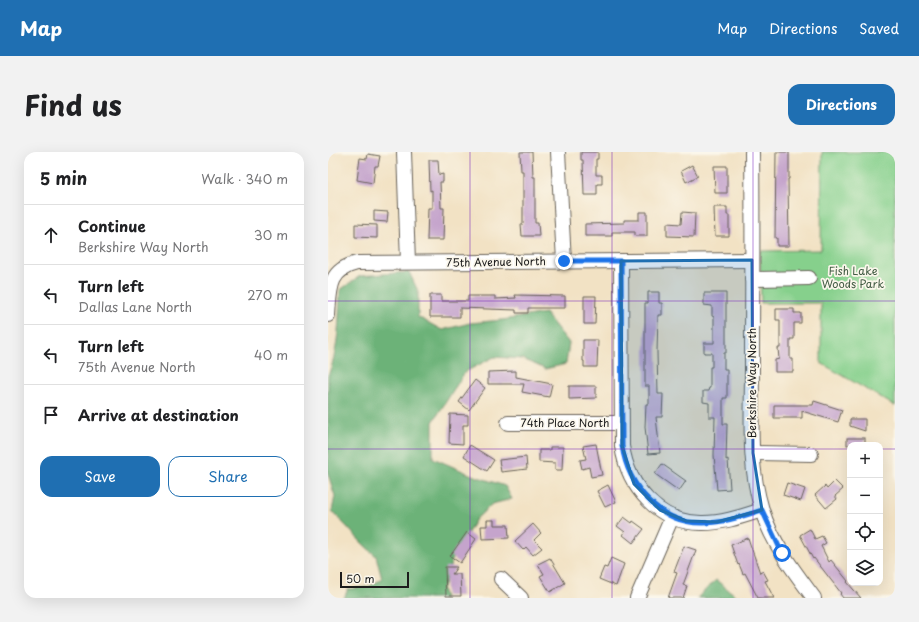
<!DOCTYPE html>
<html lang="en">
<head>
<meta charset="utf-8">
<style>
	:root { --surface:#fff; --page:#f2f2f2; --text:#202124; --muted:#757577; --line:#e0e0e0; --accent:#1f6fb2 }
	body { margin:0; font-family:"Playpen Sans",sans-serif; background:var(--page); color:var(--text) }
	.controls { position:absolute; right:12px; bottom:12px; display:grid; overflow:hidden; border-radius:8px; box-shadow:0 4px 16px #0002 }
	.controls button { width:36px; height:36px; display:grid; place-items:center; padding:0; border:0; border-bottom:1px solid var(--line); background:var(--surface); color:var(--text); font:20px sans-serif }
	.scale { position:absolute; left:12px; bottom:10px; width:69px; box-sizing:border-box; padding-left:4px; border:2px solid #1c1c1c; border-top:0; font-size:11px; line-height:14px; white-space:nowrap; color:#1c1c1c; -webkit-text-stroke:3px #fbf7ec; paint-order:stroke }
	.stop { position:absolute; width:12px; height:12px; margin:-9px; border:3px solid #1a73e8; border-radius:50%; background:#fff }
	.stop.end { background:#1a73e8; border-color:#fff; box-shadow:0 1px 4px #0008 }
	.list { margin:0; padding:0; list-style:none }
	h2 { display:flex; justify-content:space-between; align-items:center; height:52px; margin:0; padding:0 16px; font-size:17px }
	h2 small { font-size:13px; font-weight:400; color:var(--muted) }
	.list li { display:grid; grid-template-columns:26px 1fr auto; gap:12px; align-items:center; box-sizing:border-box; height:60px; padding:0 16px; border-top:1px solid var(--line) }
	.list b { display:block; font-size:15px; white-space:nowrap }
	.list p { margin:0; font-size:13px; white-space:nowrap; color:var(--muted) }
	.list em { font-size:13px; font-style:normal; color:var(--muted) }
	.actions { display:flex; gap:8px; padding:12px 16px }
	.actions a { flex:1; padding:9px 0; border:1px solid var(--accent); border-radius:12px; text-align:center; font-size:14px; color:var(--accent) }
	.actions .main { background:var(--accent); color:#fff }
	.icon { flex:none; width:22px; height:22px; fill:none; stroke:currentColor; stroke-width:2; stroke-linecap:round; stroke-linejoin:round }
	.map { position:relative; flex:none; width:567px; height:446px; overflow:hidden; border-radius:12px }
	header { display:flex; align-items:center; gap:24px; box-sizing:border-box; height:56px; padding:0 20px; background:var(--accent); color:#fff }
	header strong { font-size:19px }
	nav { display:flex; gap:22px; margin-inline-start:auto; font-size:14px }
	.intro { display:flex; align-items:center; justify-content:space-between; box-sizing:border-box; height:96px; padding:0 24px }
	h1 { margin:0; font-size:28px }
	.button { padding:10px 18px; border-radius:12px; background:var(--accent); color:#fff; font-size:14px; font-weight:700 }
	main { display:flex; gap:24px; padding:0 24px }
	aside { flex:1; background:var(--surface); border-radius:12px; box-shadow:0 4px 16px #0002 }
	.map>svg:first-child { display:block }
</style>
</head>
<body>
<header>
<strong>Map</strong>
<nav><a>Map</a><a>Directions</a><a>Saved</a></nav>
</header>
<div class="intro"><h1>Find us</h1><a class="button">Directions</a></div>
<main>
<aside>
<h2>5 min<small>Walk · 340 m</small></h2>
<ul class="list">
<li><svg class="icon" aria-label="ahead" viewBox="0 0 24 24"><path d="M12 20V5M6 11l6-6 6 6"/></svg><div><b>Continue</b><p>Berkshire Way North</p></div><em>30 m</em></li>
<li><svg class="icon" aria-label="left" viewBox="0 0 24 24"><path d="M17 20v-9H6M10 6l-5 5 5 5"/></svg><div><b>Turn left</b><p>Dallas Lane North</p></div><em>270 m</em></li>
<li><svg class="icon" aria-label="left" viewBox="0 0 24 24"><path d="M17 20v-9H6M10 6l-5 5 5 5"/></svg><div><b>Turn left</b><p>75th Avenue North</p></div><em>40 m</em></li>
<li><svg class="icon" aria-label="arrive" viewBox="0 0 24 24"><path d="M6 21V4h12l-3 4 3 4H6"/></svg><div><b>Arrive at destination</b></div></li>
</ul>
<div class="actions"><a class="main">Save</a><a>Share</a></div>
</aside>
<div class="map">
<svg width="567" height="446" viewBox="0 0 567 446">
	<rect width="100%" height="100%" fill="#fbf7ec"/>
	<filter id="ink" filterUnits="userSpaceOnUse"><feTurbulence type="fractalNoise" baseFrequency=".025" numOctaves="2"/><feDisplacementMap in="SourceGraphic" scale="8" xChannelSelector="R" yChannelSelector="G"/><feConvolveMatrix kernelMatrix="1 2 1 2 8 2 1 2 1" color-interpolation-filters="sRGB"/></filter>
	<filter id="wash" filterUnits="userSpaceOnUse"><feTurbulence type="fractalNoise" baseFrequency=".012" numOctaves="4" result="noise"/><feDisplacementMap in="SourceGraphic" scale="16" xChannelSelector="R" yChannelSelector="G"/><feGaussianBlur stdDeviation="0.9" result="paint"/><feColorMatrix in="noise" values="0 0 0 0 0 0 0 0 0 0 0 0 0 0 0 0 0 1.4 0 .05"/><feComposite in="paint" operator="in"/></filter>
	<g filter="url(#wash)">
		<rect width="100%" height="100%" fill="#f2e2c4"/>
		<!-- green -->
		<polygon fill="#86d08c" stroke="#517654" points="494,0 567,0 567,254 493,211 493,151 433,151 432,99 493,98"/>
		<!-- forest -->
		<g fill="#6cb278" stroke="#44674a">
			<path d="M81,120L90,139V165L114,178L142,171L174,168L217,161L241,191L238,212L217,217L195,207L166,205L137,220L105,270V306L144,323L177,334L184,347L164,352L148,367L125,406L114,437L117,446H16L20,437L40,435L54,427L48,404L35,392L4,359L7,344L0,322V224C11,197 11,167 12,138L32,124Z"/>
			<polygon points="388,428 411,446 369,446"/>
		</g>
		<g id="blocks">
			<!-- building -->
			<g fill="#c5a4cc">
				<polygon points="192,0 204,0 205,25 207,25 207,71 210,71 211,84 194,84 193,72 195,72 195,19 193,19"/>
				<polygon points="253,0 270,0 270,7 268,7 268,23 274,23 274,32 269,32 269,43 256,43 255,8 253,8"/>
				<polygon points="448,0 461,0 461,27 460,27 461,94 449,94 449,86 447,86"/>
				<polygon points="40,2 52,4 50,14 47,14 45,31 29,28 32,6 39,7"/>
				<polygon points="101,8 110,8 111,23 115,22 115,30 112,30 113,56 116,56 115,88 99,88 100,56 104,56 104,38 102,39"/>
				<polygon points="364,13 370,24 358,30 353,19"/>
				<polygon points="386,14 399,14 399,41 387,41"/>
				<polygon points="386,55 399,55 399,63 401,63 401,84 387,84"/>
				<polygon points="46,59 60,60 59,70 46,69"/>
				<polygon points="311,60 319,60 319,84 307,84 307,80 284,80 284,84 257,84 257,72 296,71 296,68 311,68"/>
				<polygon points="354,60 367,61 366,85 339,84 339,71 353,72"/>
				<polygon points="27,72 49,73 49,86 27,85"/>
				<polygon points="320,140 331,140 331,151 334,151 334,163 330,163 329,200 330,242 335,242 334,265 328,265 332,301 320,302 317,275 318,252 321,252 321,234 317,234 317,151 320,151"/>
				<polygon points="376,141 398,141 398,201 396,201 396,217 399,217 399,246 395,246 395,272 399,272 398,308 400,307 402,337 389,338 386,303 387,265 381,265 381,251 375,250 375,239 380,239 381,236 382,236 382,215 384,215 384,201 376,201 376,191 386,191 386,165 384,164 384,154 376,153"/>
				<polygon points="102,143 113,143 113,149 140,149 140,144 167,144 167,147 188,146 187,143 237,144 237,156 200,156 200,161 188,161 188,158 132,156 132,165 102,165"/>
				<polygon points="256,144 268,144 267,172 256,172"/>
				<polygon points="448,157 466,157 466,161 473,161 473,171 466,171 466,187 462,187 462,207 465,207 465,220 447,220 447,208 451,207 450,196 452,196 452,168 448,168"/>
				<polygon points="255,188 270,188 269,215 256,215 256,209 255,209"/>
				<polygon points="188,219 188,225 224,232 221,245 194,240 196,232 160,232 160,220"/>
				<polygon points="147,228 157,236 141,258 131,250"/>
				<polygon points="241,234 268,234 268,246 241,247"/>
				<polygon points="486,249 514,258 510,270 474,259 474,266 446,266 446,253 485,253"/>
				<polygon points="122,262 140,263 140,273 135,273 135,292 121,291"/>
				<polygon points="522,267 537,267 537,279 522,274"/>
				<rect x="519" y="286" width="18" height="7"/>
				<polygon points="268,292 274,323 263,325 261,315 254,317 252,308 258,307 255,294"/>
				<polygon points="142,293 166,308 159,319 136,304"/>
				<polygon points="222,295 235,295 234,318 227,318 227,311 211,310 211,298 222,298"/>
				<polygon points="198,305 199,317 173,320 171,308"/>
				<polygon points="334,312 358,329 351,339 327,322"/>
				<polygon points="507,329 515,337 507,344 509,347 498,356 487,343 497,334 499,337"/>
				<polygon points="459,331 477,337 473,349 455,343"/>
				<polygon points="280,333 288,350 277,355 269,339"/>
				<polygon points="296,365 304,371 305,369 316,377 305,391 295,383 297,380 289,374"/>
				<polygon points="159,368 166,368 166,373 180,373 181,386 154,387 153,374 159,374"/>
				<polygon points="205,372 213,381 206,388 214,396 205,403 198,395 195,398 187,389"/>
				<polygon points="482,377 487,387 494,384 498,391 493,394 501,410 503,408 520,429 519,430 533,446 515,446 512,442 513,441 486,406 485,407 472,383"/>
				<polygon points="139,380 148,387 132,411 122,404"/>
				<polygon points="420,386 432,421 435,419 440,428 437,429 446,446 430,446 417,421 415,422 411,412 410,413 403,393"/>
				<polygon points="356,394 368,398 355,433 359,434 355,446 340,446 349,421 346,420"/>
				<polygon points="222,406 237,431 222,440 212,424 216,422 210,412"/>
				<polygon points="283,406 296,412 288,434 271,427 276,415 279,416"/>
				<polygon points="117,415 129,415 124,422 132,422 133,444 118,444"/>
			</g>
		</g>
	</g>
	<g filter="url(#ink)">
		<use href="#blocks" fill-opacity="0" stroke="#676157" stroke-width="1"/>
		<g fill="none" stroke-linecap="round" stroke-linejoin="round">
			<!-- minor casing -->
			<g stroke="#676157" stroke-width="16">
				<g id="minor">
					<polyline points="76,0 80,110"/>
					<polyline points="230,0 236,109"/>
					<path d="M424,0C425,73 424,146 424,219C424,265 420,313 434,358C444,391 466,419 486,446"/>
					<path d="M293,109L294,294C300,335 331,372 375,371C396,371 415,364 434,358"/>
					<polyline points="424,127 481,126"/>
					<path d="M0,163C2,138 0,118 29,111L424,108"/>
					<polyline points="180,271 293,271"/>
					<polyline points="425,301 483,302"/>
					<polyline points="173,427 193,446"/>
					<polyline points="309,446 344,365"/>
				</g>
			</g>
			<!-- minor -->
			<use href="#minor" stroke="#fff" stroke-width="14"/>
		</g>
	</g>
	<g fill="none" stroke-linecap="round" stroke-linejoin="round" filter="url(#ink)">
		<!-- route -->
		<path stroke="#1a73e8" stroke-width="5" d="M236,109H293L294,294C300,334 332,372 375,371C396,371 415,364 434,358L454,401"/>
	</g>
	<!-- marked area -->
	<path fill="#1f6fb2" fill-opacity="0.2" stroke="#1f6fb2" stroke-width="3" stroke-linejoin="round" d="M424,108L425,301L434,358L389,370L358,369L332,358L306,332L294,294L293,109Z"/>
	<!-- grid -->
	<path fill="none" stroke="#7b2cbf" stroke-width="1" stroke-opacity="0.55" d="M142,0V446M284,0V446M425,0V446M0,149H567M0,297H522M552,297H567"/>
	<g text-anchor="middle" stroke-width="3.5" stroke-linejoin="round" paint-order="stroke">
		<!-- street labels -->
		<g font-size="11" fill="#1c1c1c" stroke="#fbf7ec">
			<text transform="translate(168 110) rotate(-1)" y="4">75th Avenue North</text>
			<text transform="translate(424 231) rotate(-90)" y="4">Berkshire Way North</text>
			<text x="237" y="275">74th Place North</text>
		</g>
		<!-- park labels -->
		<g font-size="11" fill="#415b43" stroke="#fbf7ec">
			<text x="525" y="123">Fish Lake<tspan x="525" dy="13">Woods Park</tspan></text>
		</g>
	</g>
</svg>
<div class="controls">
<button>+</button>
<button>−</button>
<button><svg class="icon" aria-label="locate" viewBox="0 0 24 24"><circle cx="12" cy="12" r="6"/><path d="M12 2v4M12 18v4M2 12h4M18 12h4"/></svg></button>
<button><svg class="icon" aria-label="layers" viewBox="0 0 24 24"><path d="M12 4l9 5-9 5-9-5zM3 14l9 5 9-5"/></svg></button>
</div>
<div class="scale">50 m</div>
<div class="stop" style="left:454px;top:401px"></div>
<div class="stop end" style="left:236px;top:109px"></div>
</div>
</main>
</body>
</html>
